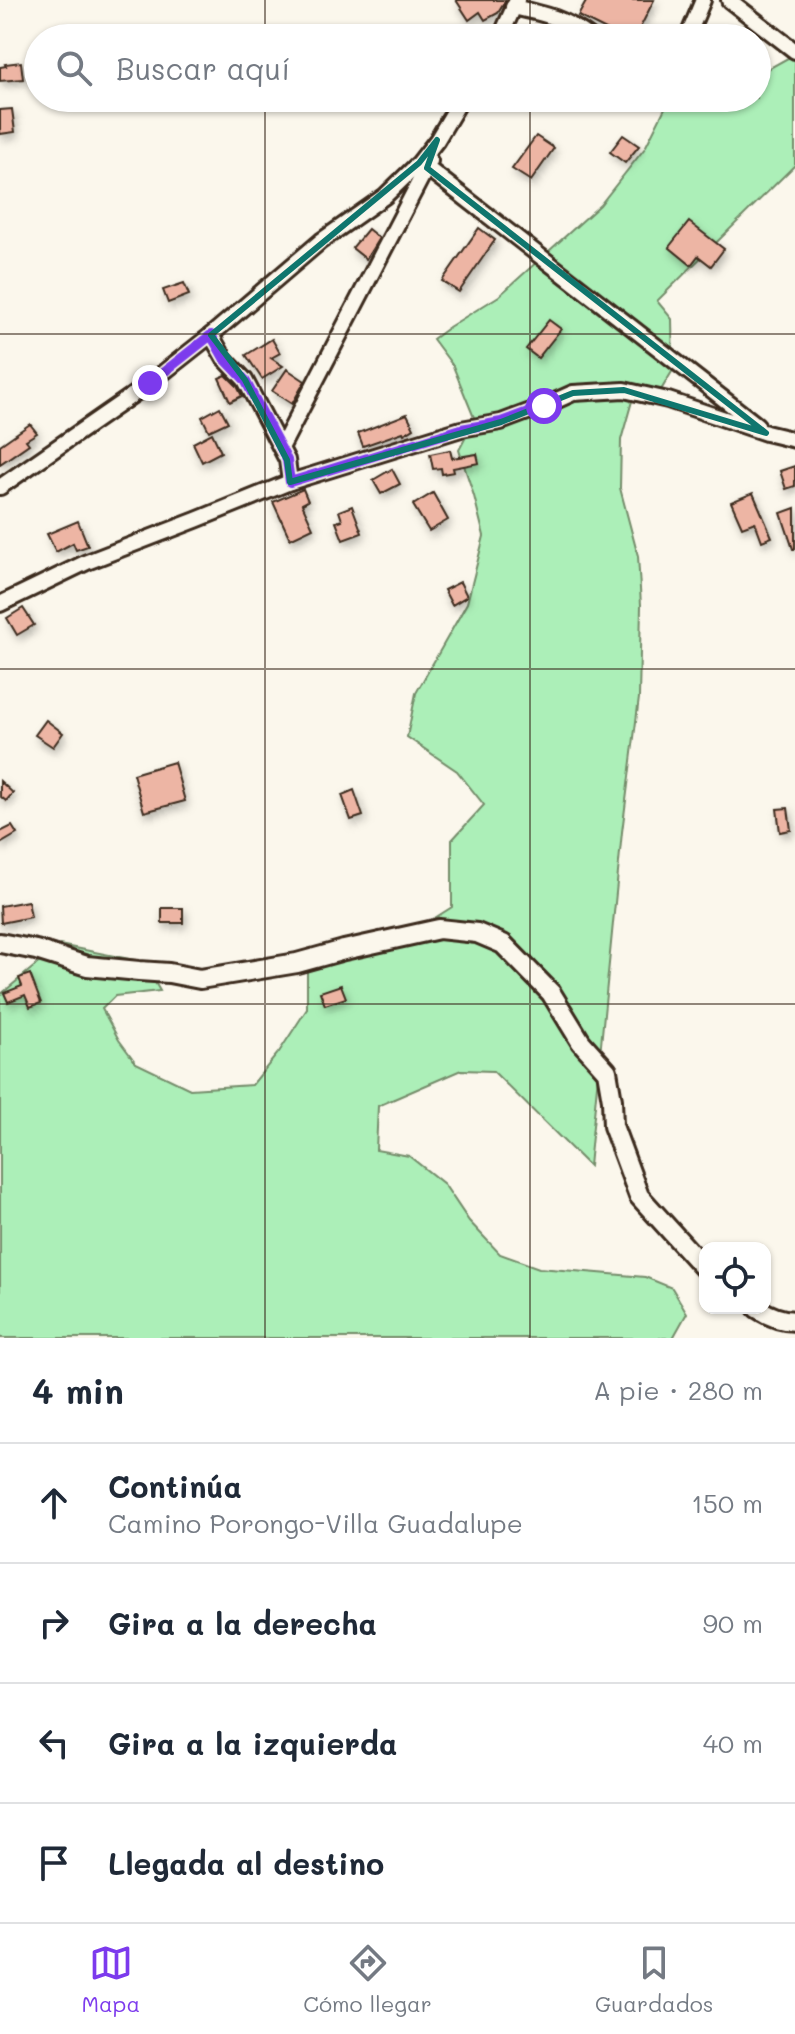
<!DOCTYPE html>
<html lang="es">
<head>
<meta charset="utf-8">
<style>
	:root { --surface:#fff; --page:#f2f2f3; --text:#1f2937; --muted:#747a83; --line:#e0e1e3; --accent:#7c3aed }
	body { margin:0; font-family:Mali,sans-serif; background:var(--page); color:var(--text) }
	.controls { position:absolute; right:24px; bottom:24px; display:grid; overflow:hidden; border-radius:16px; box-shadow:0 2px 6px #0004 }
	.controls button { width:72px; height:72px; display:grid; place-items:center; padding:0; border:0; border-bottom:2px solid var(--line); background:var(--surface); color:var(--text); font:40px sans-serif }
	.stop { position:absolute; width:24px; height:24px; margin:-18px; border:6px solid #7c3aed; border-radius:50%; background:#fff }
	.stop.end { background:#7c3aed; border-color:#fff; box-shadow:0 2px 8px #0008 }
	.list { margin:0; padding:0; list-style:none }
	h2 { display:flex; justify-content:space-between; align-items:center; height:104px; margin:0; padding:0 32px; font-size:34px }
	h2 small { font-size:26px; font-weight:400; color:var(--muted) }
	.list li { display:grid; grid-template-columns:52px 1fr auto; gap:24px; align-items:center; box-sizing:border-box; height:120px; padding:0 32px; border-top:2px solid var(--line) }
	.list b { display:block; font-size:30px; white-space:nowrap }
	.list p { margin:0; font-size:26px; white-space:nowrap; color:var(--muted) }
	.list em { font-size:26px; font-style:normal; color:var(--muted) }
	.icon { flex:none; width:44px; height:44px; fill:none; stroke:currentColor; stroke-width:2; stroke-linecap:round; stroke-linejoin:round }
	.map { position:relative; flex:none; width:795px; height:1338px; overflow:hidden }
	.search { position:absolute; background:var(--surface); box-shadow:0 2px 6px #0004; left:24px; right:24px; top:24px; height:88px; display:flex; align-items:center; gap:20px; box-sizing:border-box; padding:0 28px; border-radius:44px; color:var(--muted); font-size:30px }
	.sheet { height:584px; background:var(--surface) }
	nav { display:flex; justify-content:space-around; align-items:center; box-sizing:border-box; height:112px; border-top:2px solid var(--line); background:var(--surface); font-size:22px; color:var(--muted) }
	nav a { display:grid; justify-items:center; gap:4px }
	nav .on { color:var(--accent) }
	.map>svg:first-child { display:block }
</style>
</head>
<body>
<div class="map">
<svg width="795" height="1338" viewBox="0 0 795 1338">
	<defs>
		<filter id="shadow"><feDropShadow dx="2.5" dy="4.5" stdDeviation="4" flood-color="#0004"/></filter>
	</defs>
	<rect width="100%" height="100%" fill="#fbf7ec"/>
	<filter id="ink" filterUnits="userSpaceOnUse"><feTurbulence type="fractalNoise" baseFrequency=".0125" numOctaves="2"/><feDisplacementMap in="SourceGraphic" scale="16" xChannelSelector="R" yChannelSelector="G"/><feConvolveMatrix kernelMatrix="1 2 1 2 8 2 1 2 1" color-interpolation-filters="sRGB"/></filter>
	<g filter="url(#ink)">
		<!-- green -->
		<polygon fill="#acefb8" stroke="#748c6b" stroke-width="2" points="795,54 795,165 657,301 672,319 673,370 661,390 634,394 621,440 620,488 638,556 641,605 639,698 622,832 589,1166 493,1071 461,1070 378,1106 376,1150 409,1156 444,1184 469,1221 500,1254 539,1268 645,1277 672,1288 687,1313 673,1338 0,1338 0,995 60,945 139,961 153,979 160,991 115,996 102,1009 119,1040 136,1063 190,1089 252,1085 279,1052 307,1009 307,965 389,947 452,907 452,840 484,805 457,771 407,737 416,693 467,603 484,536 474,496 459,450 475,420 453,366 433,339 449,327 499,296 600,205 645,148 670,98 757,98 757,75"/>
		<!-- building -->
		<g fill="#edb5a4" stroke="#3b2a1e" stroke-width="2" filter="url(#shadow)">
			<polygon points="456,0 506,0 498,13 485,20 480,12 469,20"/>
			<polygon points="587,0 654,0 635,38 622,38 578,16"/>
			<polygon points="21,62 23,79 0,81 0,67 6,66 5,64"/>
			<polygon points="12,109 15,132 0,134 0,110"/>
			<polygon points="623,135 639,146 625,163 610,152"/>
			<polygon points="536,136 554,148 531,181 512,169"/>
			<polygon points="689,222 724,249 711,266 698,256 691,265 669,247"/>
			<polygon points="479,228 495,240 459,292 442,281"/>
			<polygon points="368,229 379,238 366,259 352,248"/>
			<polygon points="184,283 189,295 168,303 163,290"/>
			<polygon points="549,320 561,329 538,358 526,349"/>
			<polygon points="272,339 280,353 271,358 283,366 262,379 246,355"/>
			<polygon points="287,369 305,381 292,404 272,391"/>
			<polygon points="226,375 237,386 242,396 230,402 219,378"/>
			<polygon points="220,407 228,422 209,431 202,417"/>
			<polygon points="407,414 414,428 404,434 403,432 363,446 358,433"/>
			<polygon points="30,424 37,433 26,440 29,444 0,464 0,445"/>
			<polygon points="212,433 221,452 202,462 193,443"/>
			<polygon points="450,450 452,458 477,454 479,463 453,468 454,472 442,474 441,468 433,469 430,454"/>
			<polygon points="795,466 795,486 786,489 780,471"/>
			<polygon points="392,469 400,484 381,494 373,480"/>
			<polygon points="303,489 308,501 302,504 313,528 290,539 273,502"/>
			<polygon points="433,493 448,520 429,531 413,505"/>
			<polygon points="753,493 772,537 762,541 755,522 742,527 731,502"/>
			<polygon points="352,506 362,533 343,540 336,522 342,520 339,511"/>
			<polygon points="795,508 795,549 793,549 781,513"/>
			<polygon points="78,521 88,546 76,550 73,543 56,552 47,534"/>
			<polygon points="460,582 467,596 452,605 444,590"/>
			<polygon points="23,608 34,625 17,635 7,618"/>
			<polygon points="46,720 63,733 53,747 35,735"/>
			<polygon points="174,762 185,801 144,812 133,774"/>
			<polygon points="0,781 13,793 6,801 0,796"/>
			<polygon points="354,790 363,816 351,820 342,795"/>
			<polygon points="788,808 791,830 780,832 777,809"/>
			<polygon points="12,826 17,834 0,844 0,832"/>
			<polygon points="28,901 31,917 1,923 0,906"/>
			<rect x="162" y="908" width="21" height="15"/>
			<polygon points="30,974 41,1003 30,1007 25,995 8,1002 4,993 22,986 19,978"/>
			<polygon points="341,985 346,998 325,1005 320,992"/>
		</g>
		<g fill="none" stroke-linecap="round" stroke-linejoin="round">
			<!-- minor casing -->
			<g stroke="#3b2a1e" stroke-width="20">
				<g id="minor">
					<polyline points="729,0 795,51"/>
					<path d="M513,7C545,14 564,18 591,38"/>
					<polyline points="500,38 517,0"/>
					<polyline points="687,38 703,0"/>
					<polyline points="427,168 757,425"/>
					<polyline points="211,335 224,358 245,380 287,460 290,482"/>
					<polyline points="281,448 430,161"/>
					<polyline points="0,487 150,383 211,335 321,241 385,196 419,163 437,140 462,98"/>
					<polyline points="0,604 87,562 196,520 290,482 461,429 501,422 544,406 573,393 624,390 668,400 766,433 795,440"/>
				</g>
			</g>
			<!-- major casing -->
			<g stroke="#3b2a1e" stroke-width="24">
				<g id="major">
					<polyline points="0,943 36,950 87,966 139,971 169,973 200,979 297,963 344,950 439,929 477,933 503,944 551,993 581,1042 607,1071 612,1100 613,1126 639,1196 705,1269"/>
					<path d="M757,1308C769,1316 781,1321 795,1321"/>
				</g>
			</g>
			<!-- minor -->
			<use href="#minor" stroke="#fbf7ec" stroke-width="14"/>
			<!-- major -->
			<use href="#major" stroke="#fbf7ec" stroke-width="18"/>
		</g>
	</g>
	<g fill="none" stroke-linecap="round" stroke-linejoin="round" filter="url(#ink)">
		<!-- route -->
		<polyline stroke="#7c3aed" stroke-width="10" points="150,383 211,335 224,358 245,380 287,460 290,482 461,429 501,422 544,406"/>
	</g>
	<!-- marked area -->
	<path fill="none" stroke="#0f766e" stroke-width="6" stroke-linejoin="round" d="M437,140L427,168L766,433L624,390L573,393L501,422L290,482L287,460L245,380L211,335L419,163Z"/>
	<!-- grid -->
	<path fill="none" stroke="#3b2a1e" stroke-width="2" stroke-opacity="0.55" d="M265,0V38M530,0V38M265,98V1338M530,98V1338M0,334H795M0,669H795M0,1004H795"/>
</svg>
<div class="controls">
<button><svg class="icon" aria-label="locate" viewBox="0 0 24 24"><circle cx="12" cy="12" r="6"/><path d="M12 2v4M12 18v4M2 12h4M18 12h4"/></svg></button>
</div>
<div class="stop" style="left:544px;top:406px"></div>
<div class="stop end" style="left:150px;top:383px"></div>
<div class="search"><svg class="icon" aria-label="search" viewBox="0 0 24 24"><circle cx="10" cy="10" r="6"/><path d="M15 15l6 6"/></svg>Buscar aquí</div>
</div>
<section class="sheet">
<h2>4 min<small>A pie · 280 m</small></h2>
<ul class="list">
<li><svg class="icon" aria-label="ahead" viewBox="0 0 24 24"><path d="M12 20V5M6 11l6-6 6 6"/></svg><div><b>Continúa</b><p>Camino Porongo-Villa Guadalupe</p></div><em>150 m</em></li>
<li><svg class="icon" aria-label="right" viewBox="0 0 24 24"><path d="M7 20v-9h11M14 6l5 5-5 5"/></svg><div><b>Gira a la derecha</b></div><em>90 m</em></li>
<li><svg class="icon" aria-label="left" viewBox="0 0 24 24"><path d="M17 20v-9H6M10 6l-5 5 5 5"/></svg><div><b>Gira a la izquierda</b></div><em>40 m</em></li>
<li><svg class="icon" aria-label="arrive" viewBox="0 0 24 24"><path d="M6 21V4h12l-3 4 3 4H6"/></svg><div><b>Llegada al destino</b></div></li>
</ul>
</section>
<nav>
<a class="on"><svg class="icon" aria-label="map" viewBox="0 0 24 24"><path d="M3 6l6-2 6 2 6-2v14l-6 2-6-2-6 2zM9 4v14M15 6v14"/></svg>Mapa</a>
<a><svg class="icon" aria-label="directions" viewBox="0 0 24 24"><path d="M12 3l9 9-9 9-9-9zM9 14v-3h6M13 9l2 2-2 2"/></svg>Cómo llegar</a>
<a><svg class="icon" aria-label="saved" viewBox="0 0 24 24"><path d="M7 4h10v16l-5-4-5 4z"/></svg>Guardados</a>
</nav>
</body>
</html>
